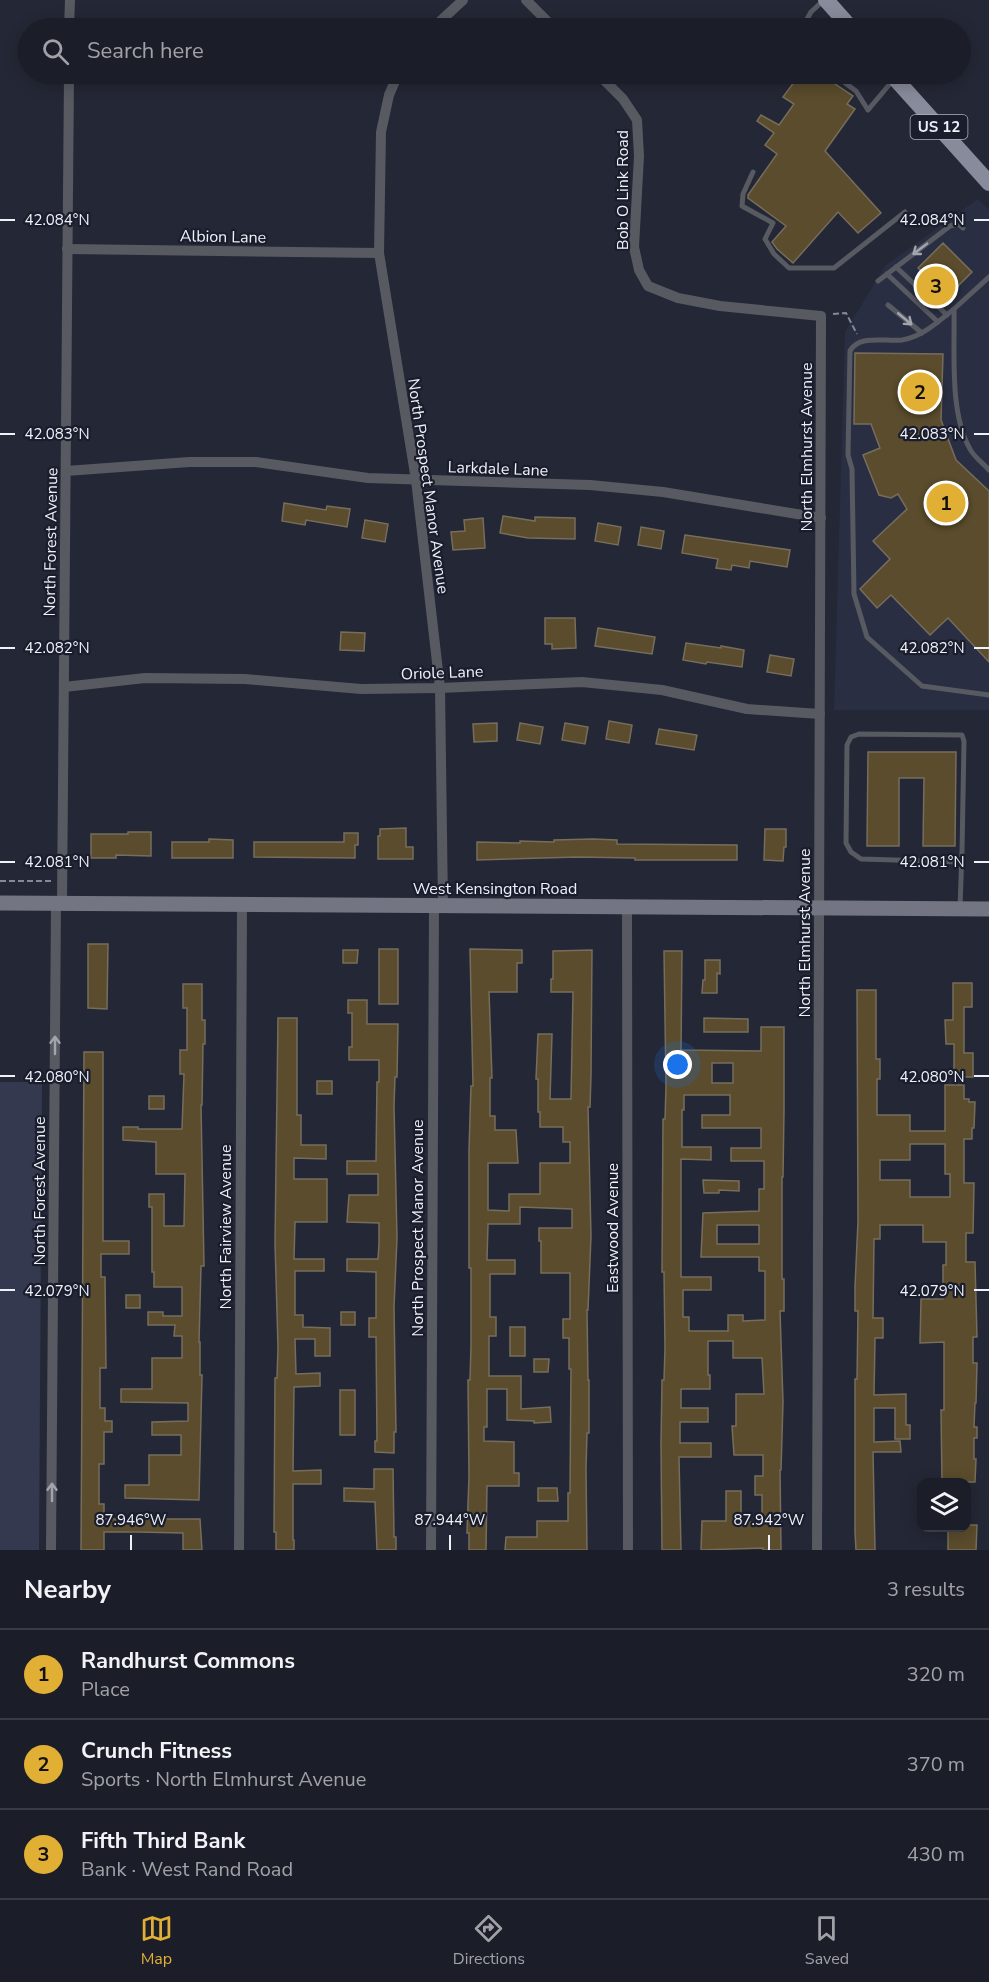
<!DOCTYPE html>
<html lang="en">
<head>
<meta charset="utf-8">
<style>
	:root { --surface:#1b1d28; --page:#282a34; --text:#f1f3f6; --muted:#a0a2a8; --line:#393b45; --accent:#e1af34 }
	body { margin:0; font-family:"Nunito Sans",sans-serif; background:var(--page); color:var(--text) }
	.controls { position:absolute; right:18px; bottom:18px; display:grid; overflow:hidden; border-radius:12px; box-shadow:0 3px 15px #0003 }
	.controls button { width:54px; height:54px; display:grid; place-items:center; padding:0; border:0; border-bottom:2px solid var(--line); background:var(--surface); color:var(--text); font:30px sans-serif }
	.you { position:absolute; left:678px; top:1065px; width:21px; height:21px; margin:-15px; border:4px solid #fff; border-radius:50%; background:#1a73e8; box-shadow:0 0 0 9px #1a73e833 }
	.badge { display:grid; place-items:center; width:39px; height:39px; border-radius:50%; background:var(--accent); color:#111; font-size:20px; font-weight:700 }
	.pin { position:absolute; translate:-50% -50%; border:3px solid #fff; box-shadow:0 2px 6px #0006 }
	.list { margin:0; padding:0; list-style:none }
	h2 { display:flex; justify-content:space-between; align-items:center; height:78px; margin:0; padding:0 24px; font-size:26px }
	h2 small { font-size:20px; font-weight:400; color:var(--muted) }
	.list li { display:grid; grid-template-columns:39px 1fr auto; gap:18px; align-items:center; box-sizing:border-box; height:90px; padding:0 24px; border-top:2px solid var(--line) }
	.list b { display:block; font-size:22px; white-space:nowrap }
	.list p { margin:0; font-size:20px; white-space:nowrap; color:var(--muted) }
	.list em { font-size:20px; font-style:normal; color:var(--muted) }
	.icon { flex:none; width:33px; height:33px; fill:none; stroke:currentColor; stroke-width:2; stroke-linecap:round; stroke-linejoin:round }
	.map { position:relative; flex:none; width:989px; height:1550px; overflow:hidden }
	.search { position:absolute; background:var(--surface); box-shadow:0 3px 15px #0003; left:18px; right:18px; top:18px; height:66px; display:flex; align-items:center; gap:15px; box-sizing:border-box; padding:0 21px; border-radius:33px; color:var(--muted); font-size:22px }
	.sheet { height:348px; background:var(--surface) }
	nav { display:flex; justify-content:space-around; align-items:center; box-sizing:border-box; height:84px; border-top:2px solid var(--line); background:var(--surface); font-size:16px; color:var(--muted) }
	nav a { display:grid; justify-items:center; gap:3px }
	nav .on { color:var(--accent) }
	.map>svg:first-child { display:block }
</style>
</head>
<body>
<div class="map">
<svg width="989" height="1550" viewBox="0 0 989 1550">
	<rect width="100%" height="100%" fill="#242735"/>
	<!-- built -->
	<polygon fill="#2a2e42" points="978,199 989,210 989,710 834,710 845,332 886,265"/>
	<!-- park -->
	<polygon fill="#343950" points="0,1082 42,1082 39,1550 0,1550"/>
	<!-- building -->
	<g fill="#5a4c2c" stroke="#766d5c" stroke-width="1.5" fill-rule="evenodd">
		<polygon points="800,74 804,74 818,83 823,76 853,96 847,104 855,109 825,151 881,213 858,233 838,212 793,263 777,249 772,242 786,226 748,198 748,195 777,154 765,145 774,133 757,121 761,115 779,125 794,104 783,97"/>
		<polygon points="943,243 972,272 947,297 942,293 939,296 937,294 934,296 919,282 923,273 918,268"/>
		<polygon points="855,353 943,354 941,420 956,460 989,491 989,662 948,618 930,635 891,595 877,608 860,589 890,559 873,541 907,509 898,494 891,498 879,495 863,455 880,448 871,424 854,424"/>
		<polygon points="284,503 326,510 327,506 350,509 347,527 306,520 305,525 282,521"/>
		<polygon points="503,516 535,521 535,517 575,518 575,539 528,538 500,533"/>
		<polygon points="483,518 485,548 453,550 451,532 465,531 464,520"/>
		<polygon points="365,520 388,524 385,542 362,538"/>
		<polygon points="598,523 621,527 618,545 595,541"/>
		<polygon points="641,527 664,531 661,549 638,545"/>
		<polygon points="685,535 790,550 787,567 750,561 749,568 732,565 731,570 716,568 718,559 682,553"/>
		<polygon points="545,618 575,618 576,648 552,649 552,644 545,644"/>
		<polygon points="598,628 655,637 652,654 595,646"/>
		<polygon points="341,632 365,633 364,651 340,650"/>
		<polygon points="686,643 721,648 721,646 744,650 742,667 707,662 706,664 683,660"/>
		<polygon points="770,655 794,659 791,676 767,672"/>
		<polygon points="609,721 632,725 629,743 606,739"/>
		<polygon points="497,723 497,741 474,742 473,724"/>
		<polygon points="520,723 543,727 540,744 517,740"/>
		<polygon points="565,723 588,727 585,744 562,740"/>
		<polygon points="659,729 697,735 694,750 656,744"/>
		<polygon points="868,752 956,752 955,846 923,846 924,778 899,778 899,846 867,846"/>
		<polygon points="406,828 406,847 413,847 413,859 378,859 378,836 380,836 380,829"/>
		<polygon points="765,829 786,829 786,847 784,847 783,861 764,860"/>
		<polygon points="128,832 151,832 151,856 116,855 116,858 91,858 91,834 128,834"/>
		<polygon points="344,833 358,833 358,845 355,845 355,858 254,857 254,842 344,842"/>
		<polygon points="209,839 233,840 233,858 172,858 172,842 209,842"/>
		<polygon points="593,839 617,840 617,844 737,845 737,860 635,860 635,858 578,857 477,860 477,842 520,843 520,841 554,842 554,840"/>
		<polygon points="88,944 108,944 107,1009 88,1008"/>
		<rect x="379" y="949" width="19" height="55"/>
		<polygon points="470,949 522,950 522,963 517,963 517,992 489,992 492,1078 490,1078 490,1116 495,1116 495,1130 516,1130 518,1163 488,1163 488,1210 509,1211 509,1194 540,1194 540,1163 570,1163 570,1142 563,1142 563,1127 540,1127 540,1112 538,1112 538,1079 536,1079 538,1034 552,1034 550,1099 571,1099 573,992 551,992 551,979 553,979 553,951 592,950 591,1075 590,1107 588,1107 591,1236 588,1310 587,1310 588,1380 589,1380 589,1433 587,1433 586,1469 587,1550 505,1550 506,1537 537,1537 537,1521 568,1521 568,1493 570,1493 571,1369 569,1369 569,1338 563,1338 563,1319 570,1319 570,1273 541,1273 541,1241 539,1241 539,1228 572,1228 572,1209 520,1207 520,1224 488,1224 487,1260 515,1260 515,1274 490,1274 490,1317 496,1317 496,1336 489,1336 489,1376 521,1376 521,1409 550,1407 551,1422 534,1423 534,1421 507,1420 507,1389 487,1389 487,1427 484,1427 484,1441 514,1442 514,1473 519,1473 519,1486 487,1486 486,1550 469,1550 469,1533 467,1533 469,1476 468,1380 470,1380 471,1347 471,1268 469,1268 469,1150 471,1086 473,1086"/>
		<polygon points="343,950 358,950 357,963 343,963"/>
		<path d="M664,951H682L681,1050L761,1051V1027H784V1110L783,1177H782V1279H784V1311H780L783,1402L781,1470H780L781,1550H763V1548L701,1550L702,1521H726V1491H741V1522H762V1495H755V1476H763V1455H734L732,1426H736V1394H764L762,1358H733V1341H708V1375H710V1389H681V1408H708V1422H680V1443H711V1457H679L681,1550H662L661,1445L662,1380H664L665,1348L664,1272H662L663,1119H665L666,1086ZM712,1063H733V1083H712ZM684,1095H730V1115H702V1128H761V1148H731V1161H764V1189H759V1211L703,1213L701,1257H759V1271H765V1320L743,1321V1315H728V1331H689V1317H683V1290H711V1277H681V1159L711,1160V1147H682V1110H684ZM717,1225H759V1244H717Z"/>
		<polygon points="705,960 720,960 720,974 717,973 717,993 702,993 703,980 705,980"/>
		<polygon points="953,983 972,983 972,1007 964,1007 964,1053 973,1053 973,1077 954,1077 954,1044 946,1044 945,1020 953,1020"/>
		<polygon points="183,984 202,984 202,1020 205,1020 205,1044 203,1044 202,1105 201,1105 204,1266 201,1266 199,1342 200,1342 200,1375 202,1375 199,1500 125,1498 125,1485 149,1485 149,1455 181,1455 181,1435 152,1435 152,1422 188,1421 188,1403 121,1402 121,1389 152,1389 152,1358 182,1358 182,1336 174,1336 175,1325 148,1325 148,1312 163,1312 163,1316 182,1316 182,1287 154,1287 154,1272 152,1272 152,1207 149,1207 149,1194 164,1194 164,1226 184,1226 185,1174 156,1174 156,1142 123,1140 123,1127 138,1127 138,1129 182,1129 184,1074 180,1074 180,1050 187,1050 187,1008 183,1008"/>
		<path d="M857,990H876V1059H880V1079H877V1115H910V1131H945V1085H964V1099H969V1102H975L974,1128H972V1139H964V1183H974L973,1233H966V1262H975L977,1337H973V1363H977L976,1403H975L974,1427H977V1438H974V1459H976L975,1482H942L941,1410H944V1342L920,1343L921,1299H943V1265H946V1242H923V1225H880V1239H874L873,1318H883V1338H875L874,1395L906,1394V1425H910V1439H895V1408H874V1442L900,1441L901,1452H873L875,1550H856L855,1532V1379H857L858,1311H855V1287L858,1221ZM910,1144H945V1174H950V1197H910V1180H880V1160H910Z"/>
		<polygon points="348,1000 367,1000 367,1024 398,1024 397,1077 395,1077 394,1106 397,1238 394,1307 396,1432 394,1432 394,1453 375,1452 375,1441 377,1441 376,1337 369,1337 369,1318 376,1318 376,1272 347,1271 347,1259 378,1259 379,1244 379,1223 347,1222 349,1195 378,1195 378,1174 347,1174 347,1161 376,1161 377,1082 379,1082 379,1060 349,1060 349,1047 352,1047 352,1013 348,1013"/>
		<polygon points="278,1018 297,1018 297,1115 301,1115 301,1145 326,1145 326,1159 294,1158 294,1179 327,1179 327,1222 295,1222 294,1259 324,1259 324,1271 295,1271 295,1315 303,1315 303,1327 330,1328 330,1356 315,1356 315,1339 295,1339 296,1374 320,1373 320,1386 294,1387 293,1471 321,1470 321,1484 293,1484 293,1540 294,1540 294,1550 276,1550 276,1532 274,1532 275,1378 277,1378 278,1347 275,1243"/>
		<polygon points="704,1018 748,1019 748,1032 704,1032"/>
		<polygon points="84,1052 103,1052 103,1241 129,1241 129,1254 101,1254 101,1277 105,1277 106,1368 100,1368 100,1408 105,1408 105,1421 112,1421 112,1432 104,1432 104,1464 99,1464 99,1504 104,1504 104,1519 200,1519 202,1550 183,1550 183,1533 137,1532 104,1532 104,1550 81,1550"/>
		<rect x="317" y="1081" width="15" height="13"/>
		<rect x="149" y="1096" width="15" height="13"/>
		<polygon points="703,1180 739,1181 739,1191 719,1190 719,1193 704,1193"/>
		<rect x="126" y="1295" width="14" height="13"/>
		<rect x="341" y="1312" width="14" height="13"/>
		<rect x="510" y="1327" width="15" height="29"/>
		<polygon points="534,1359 549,1359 548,1372 534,1372"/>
		<rect x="340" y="1390" width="15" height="45"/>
		<polygon points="374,1469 393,1469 394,1537 396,1537 396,1550 377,1550 375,1502 344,1501 344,1488 374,1489"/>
		<polygon points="538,1488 557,1488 558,1501 538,1501"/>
		<polygon points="966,1525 977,1525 976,1550 948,1550 948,1527 966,1527"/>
	</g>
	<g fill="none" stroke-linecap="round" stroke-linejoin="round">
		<!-- path -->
		<g stroke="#868995" stroke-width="2" stroke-dasharray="6 3" stroke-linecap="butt">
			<polyline points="833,314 846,313 857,334"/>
			<polyline points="0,881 51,881"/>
		</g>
		<!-- service -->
		<g stroke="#585a62" stroke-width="5">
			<polyline points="802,28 811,12 824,0"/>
			<polyline points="833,74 856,91 868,110 894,79"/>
			<polyline points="753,172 743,194 742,206 773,223 765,239 774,254 789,268 834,268 905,212"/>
			<polyline points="896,267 947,315"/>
			<polyline points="887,274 938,322"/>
			<path d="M989,277L954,309C955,352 949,412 970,449C974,457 983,463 989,470"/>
			<polyline points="878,281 950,226 958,224 963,228"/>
			<polyline points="888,305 922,333"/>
			<path d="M954,309C939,321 922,337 902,340C886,342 859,334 850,351L848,455L852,469L854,594L867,637L922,686L989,695"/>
			<polyline points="960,907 962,852 964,741 962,735 859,734 851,737 847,745 846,843 851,852 861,859 962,862"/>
		</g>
		<!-- minor -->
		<g stroke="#585a62" stroke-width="10">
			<polyline points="526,0 554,28"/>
			<polyline points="69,28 70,0"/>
			<polyline points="433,28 463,0"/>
			<polyline points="398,74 389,95 381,132 379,253 416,480 440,688 443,906"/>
			<polyline points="598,74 623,99 637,120 639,156 634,247 639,270 648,286 678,298 720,306 821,316 817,1550"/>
			<polyline points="67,249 379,253"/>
			<polyline points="66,471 189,462 256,462 368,478 590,485 663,492 821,518"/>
			<polyline points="64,687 145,678 245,679 361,689 440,688 582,682 662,690 747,709 820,714"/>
			<polyline points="62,903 69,74"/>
			<polyline points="627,907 628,1550"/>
			<polyline points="51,1550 56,903"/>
			<polyline points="239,1550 242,905"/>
			<polyline points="431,1550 434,906"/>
		</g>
		<!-- secondary -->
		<polyline stroke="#737682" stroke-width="15" points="0,903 989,909"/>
		<!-- primary -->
		<g stroke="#888b9b" stroke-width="16">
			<polyline points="826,0 851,28"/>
			<polyline points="891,74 989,183"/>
		</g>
	</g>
	<!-- one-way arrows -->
	<defs><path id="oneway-shaft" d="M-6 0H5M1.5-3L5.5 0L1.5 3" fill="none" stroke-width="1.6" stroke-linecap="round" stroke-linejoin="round" transform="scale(1.5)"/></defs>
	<g stroke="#a3a5ae">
		<use href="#oneway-shaft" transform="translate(920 249) rotate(143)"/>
		<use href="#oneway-shaft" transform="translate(905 319) rotate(40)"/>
		<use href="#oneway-shaft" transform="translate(55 1045) rotate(-90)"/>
		<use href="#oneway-shaft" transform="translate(52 1492) rotate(-90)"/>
	</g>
	<!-- ticks -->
	<path fill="none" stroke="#eef0fa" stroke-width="2" d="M0,220H15M974,220H989M0,434H15M974,434H989M0,648H15M974,648H989M0,862H15M974,862H989M0,1076H15M974,1076H989M0,1290H15M974,1290H989M131,1535V1550M450,1535V1550M769,1535V1550"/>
	<g text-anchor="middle" stroke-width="4.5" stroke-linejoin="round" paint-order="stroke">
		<!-- shield labels -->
		<rect fill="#1a1d2b" stroke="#aeb1bc" stroke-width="1.5" x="910.5" y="115" width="57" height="24" rx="4.5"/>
		<g font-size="15" font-weight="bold" fill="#eef0fa">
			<text x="939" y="132">US 12</text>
		</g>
		<!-- street labels -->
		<g font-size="16" fill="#eef0fa" stroke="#1a1d2b">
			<text transform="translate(622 190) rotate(-90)" y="6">Bob O Link Road</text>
			<text transform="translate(223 236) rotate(1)" y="6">Albion Lane</text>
			<text transform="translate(806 447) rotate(-90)" y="6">North Elmhurst Avenue</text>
			<text transform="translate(498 468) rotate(2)" y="6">Larkdale Lane</text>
			<text transform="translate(429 486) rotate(82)" y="6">North Prospect Manor Avenue</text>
			<text transform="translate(50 542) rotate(-89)" y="6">North Forest Avenue</text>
			<text transform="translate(442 672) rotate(-2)" y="6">Oriole Lane</text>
			<text x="495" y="894">West Kensington Road</text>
			<text transform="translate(804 933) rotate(-90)" y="6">North Elmhurst Avenue</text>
			<text transform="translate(39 1191) rotate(-90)" y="6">North Forest Avenue</text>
			<text transform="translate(225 1227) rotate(-90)" y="6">North Fairview Avenue</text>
			<text transform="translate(417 1228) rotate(-90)" y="6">North Prospect Manor Avenue</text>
			<text transform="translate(612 1228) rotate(-90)" y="6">Eastwood Avenue</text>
		</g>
	</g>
	<g font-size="15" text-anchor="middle" fill="#eef0fa" stroke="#1a1d2b" stroke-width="4.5" stroke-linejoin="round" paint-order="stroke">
		<text x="57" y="225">42.084°N</text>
		<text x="932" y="225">42.084°N</text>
		<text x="57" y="439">42.083°N</text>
		<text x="932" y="439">42.083°N</text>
		<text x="57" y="653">42.082°N</text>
		<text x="932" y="653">42.082°N</text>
		<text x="57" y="867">42.081°N</text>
		<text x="932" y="867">42.081°N</text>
		<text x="57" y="1082">42.080°N</text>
		<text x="932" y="1082">42.080°N</text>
		<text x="57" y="1296">42.079°N</text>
		<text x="932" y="1296">42.079°N</text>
		<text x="131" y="1525">87.946°W</text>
		<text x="450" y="1525">87.944°W</text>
		<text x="769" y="1525">87.942°W</text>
	</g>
</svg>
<div class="controls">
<button><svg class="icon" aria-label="layers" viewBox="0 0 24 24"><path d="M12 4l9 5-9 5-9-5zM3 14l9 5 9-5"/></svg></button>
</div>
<div class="you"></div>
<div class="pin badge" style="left:946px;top:503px">1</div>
<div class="pin badge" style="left:920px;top:392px">2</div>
<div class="pin badge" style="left:936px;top:286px">3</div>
<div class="search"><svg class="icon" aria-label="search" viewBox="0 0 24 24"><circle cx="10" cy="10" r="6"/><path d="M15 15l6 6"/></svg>Search here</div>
</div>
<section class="sheet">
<h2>Nearby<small>3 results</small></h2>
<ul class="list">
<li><span class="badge">1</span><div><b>Randhurst Commons</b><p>Place</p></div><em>320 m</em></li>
<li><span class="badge">2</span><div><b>Crunch Fitness</b><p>Sports · North Elmhurst Avenue</p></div><em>370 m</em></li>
<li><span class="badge">3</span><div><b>Fifth Third Bank</b><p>Bank · West Rand Road</p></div><em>430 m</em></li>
</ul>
</section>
<nav>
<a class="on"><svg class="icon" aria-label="map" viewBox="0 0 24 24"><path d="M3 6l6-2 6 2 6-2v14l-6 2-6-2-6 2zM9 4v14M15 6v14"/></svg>Map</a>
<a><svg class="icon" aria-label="directions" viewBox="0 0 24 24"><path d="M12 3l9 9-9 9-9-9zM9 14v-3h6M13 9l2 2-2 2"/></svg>Directions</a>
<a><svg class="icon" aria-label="saved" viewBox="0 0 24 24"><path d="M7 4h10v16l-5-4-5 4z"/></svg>Saved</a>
</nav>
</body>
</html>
